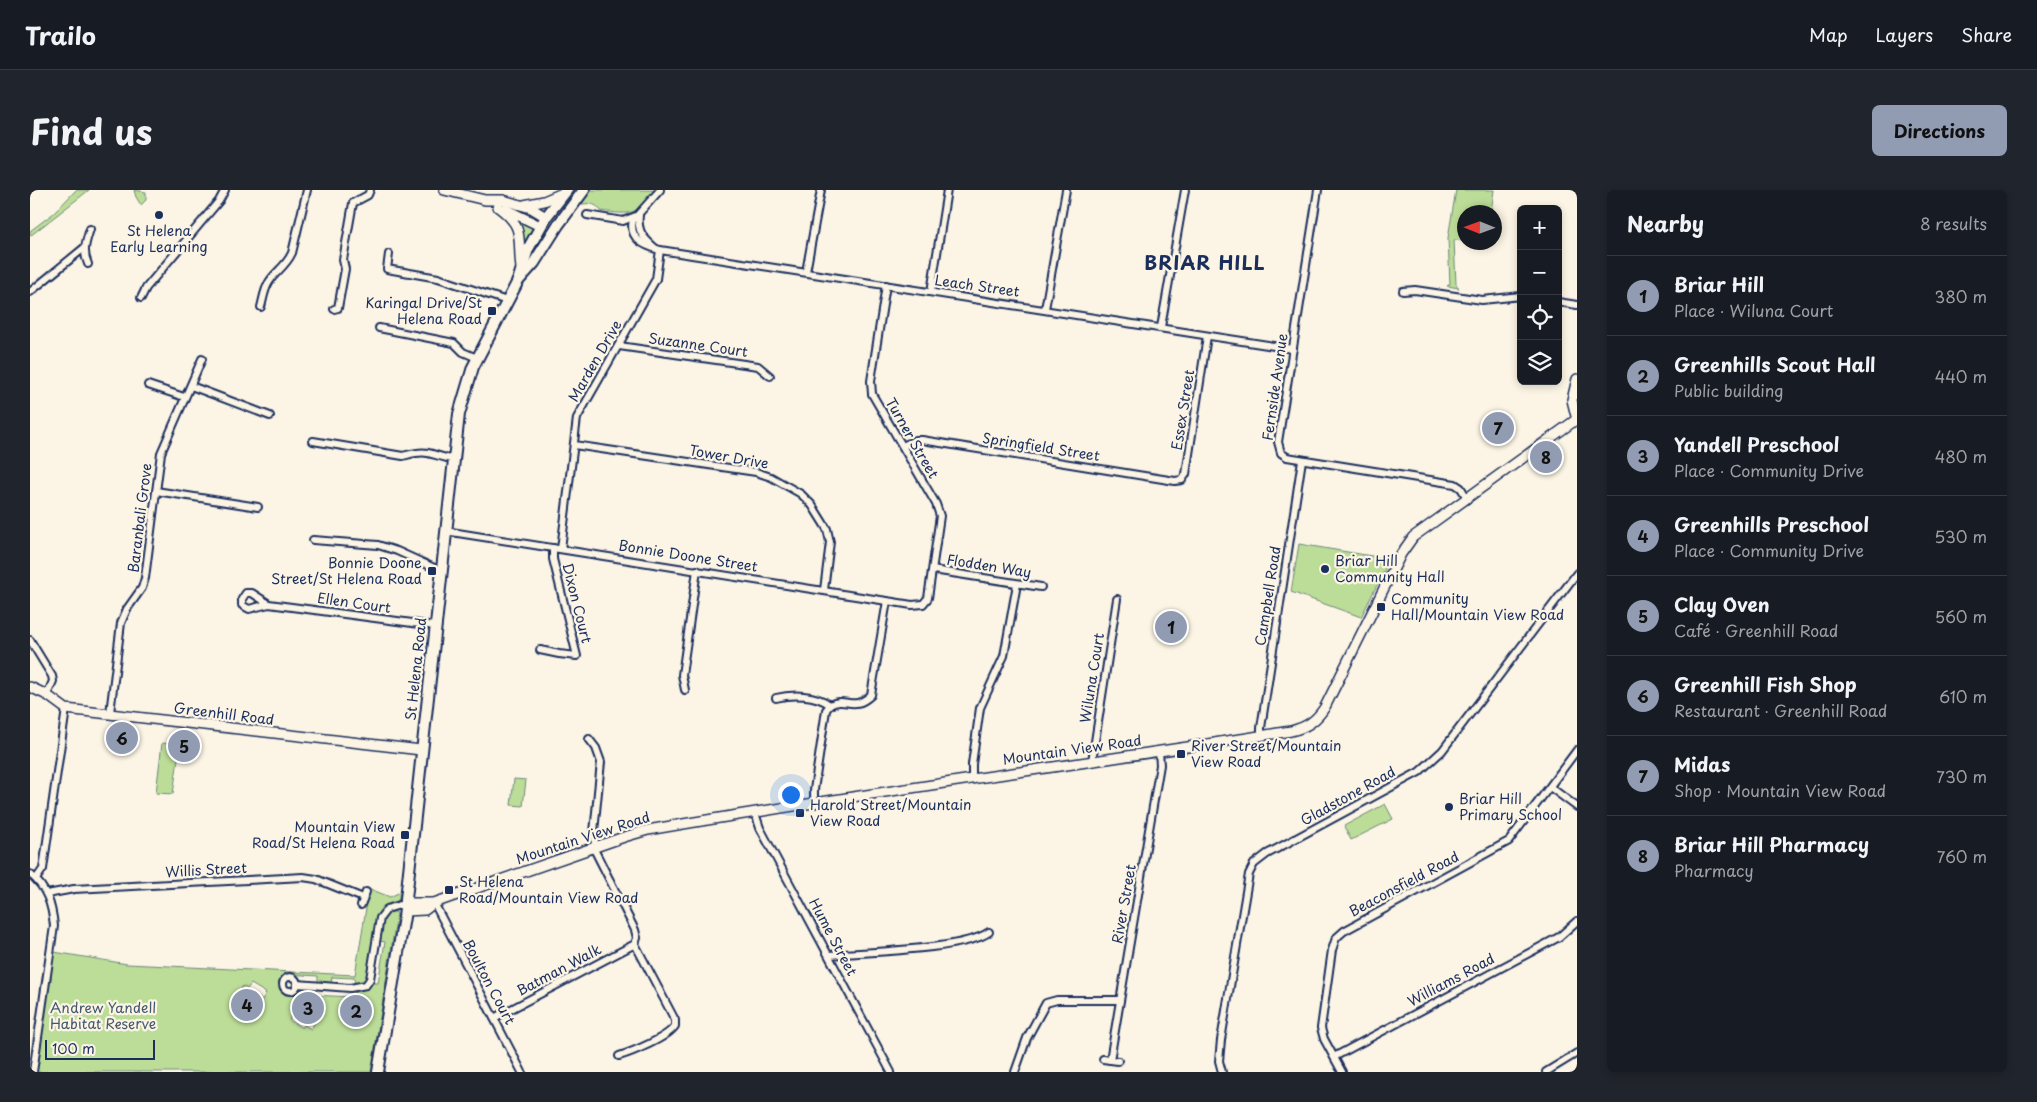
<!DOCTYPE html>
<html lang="en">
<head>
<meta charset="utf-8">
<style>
	:root { --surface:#171b24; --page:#20242c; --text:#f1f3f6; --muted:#9ea1a6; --line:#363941; --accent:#919bb2 }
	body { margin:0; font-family:"Playpen Sans",sans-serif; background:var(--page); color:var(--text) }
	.controls { position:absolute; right:15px; top:15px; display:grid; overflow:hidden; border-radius:8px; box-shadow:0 2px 8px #0003 }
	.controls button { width:45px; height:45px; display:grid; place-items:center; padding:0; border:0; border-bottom:1px solid var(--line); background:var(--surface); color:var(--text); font:25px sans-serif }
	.compass { position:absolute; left:1427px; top:15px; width:45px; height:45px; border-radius:50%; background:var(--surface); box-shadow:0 2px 8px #0003; rotate:271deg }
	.scale { position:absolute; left:15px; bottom:12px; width:110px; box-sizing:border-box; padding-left:5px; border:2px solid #1b2f5e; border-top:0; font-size:14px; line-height:18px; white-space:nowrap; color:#1b2f5e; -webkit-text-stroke:4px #fcf5e5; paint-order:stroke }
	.you { position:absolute; left:760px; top:604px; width:18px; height:18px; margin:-12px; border:4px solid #fff; border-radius:50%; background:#1a73e8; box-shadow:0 0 0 8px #1a73e833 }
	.badge { display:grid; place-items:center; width:32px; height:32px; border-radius:50%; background:var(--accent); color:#111; font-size:16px; font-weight:700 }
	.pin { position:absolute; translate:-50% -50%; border:2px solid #fff; box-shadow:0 1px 5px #0006 }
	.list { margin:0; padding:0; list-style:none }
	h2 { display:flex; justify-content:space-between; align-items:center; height:65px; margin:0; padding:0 20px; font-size:21px }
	h2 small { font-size:16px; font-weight:400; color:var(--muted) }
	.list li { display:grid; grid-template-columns:32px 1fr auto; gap:15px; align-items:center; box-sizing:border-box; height:80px; padding:0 20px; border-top:1px solid var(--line) }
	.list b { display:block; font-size:19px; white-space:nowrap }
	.list p { margin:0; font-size:16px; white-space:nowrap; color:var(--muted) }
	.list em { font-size:16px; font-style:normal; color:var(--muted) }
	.icon { flex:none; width:28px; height:28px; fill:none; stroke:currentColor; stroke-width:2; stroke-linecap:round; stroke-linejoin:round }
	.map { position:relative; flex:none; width:1547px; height:882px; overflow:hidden; border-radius:8px }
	header { display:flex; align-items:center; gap:30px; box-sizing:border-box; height:70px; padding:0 25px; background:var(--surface); border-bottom:1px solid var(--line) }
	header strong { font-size:24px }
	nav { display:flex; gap:28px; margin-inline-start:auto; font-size:18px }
	.intro { display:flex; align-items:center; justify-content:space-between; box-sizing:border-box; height:120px; padding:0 30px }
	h1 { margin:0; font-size:35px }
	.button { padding:12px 22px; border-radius:8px; background:var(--accent); color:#111; font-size:18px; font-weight:700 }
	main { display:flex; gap:30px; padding:0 30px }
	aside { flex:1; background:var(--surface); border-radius:8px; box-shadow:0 2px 8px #0003 }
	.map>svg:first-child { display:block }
</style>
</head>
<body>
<header>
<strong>Trailo</strong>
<nav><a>Map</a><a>Layers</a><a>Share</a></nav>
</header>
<div class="intro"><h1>Find us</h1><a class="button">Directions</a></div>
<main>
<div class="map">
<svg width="1547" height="882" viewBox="0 0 1547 882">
	<rect width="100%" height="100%" fill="#fcf5e5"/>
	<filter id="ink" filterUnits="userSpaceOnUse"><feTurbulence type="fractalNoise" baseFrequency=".02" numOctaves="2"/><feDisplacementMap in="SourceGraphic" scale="10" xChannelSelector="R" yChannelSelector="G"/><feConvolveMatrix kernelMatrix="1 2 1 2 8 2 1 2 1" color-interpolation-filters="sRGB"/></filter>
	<g filter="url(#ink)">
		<!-- green -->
		<g fill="#bcdd97" stroke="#6c867a" fill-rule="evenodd">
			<polygon points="46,0 59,0 0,46 0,41 24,23"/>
			<polygon points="104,0 116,2 116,10 111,15 106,7"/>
			<path d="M559,0H625C607,26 601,25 571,21C565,12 558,13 547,15Z"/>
			<polygon points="1426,0 1464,0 1461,22 1434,22 1434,51 1424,50 1426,94 1429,98 1417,96 1420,94 1418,48"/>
			<polygon points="484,26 504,39 492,59"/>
			<polygon points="1269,354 1360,369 1331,427 1261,402"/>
			<polygon points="132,553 150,555 143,604 126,603"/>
			<polygon points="484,589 496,590 493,616 481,615"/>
			<polygon points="1355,614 1363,629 1321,650 1314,636"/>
			<path d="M340,699L360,707L370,702L368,711L354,718L347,726L337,784L334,791L325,794L324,788L302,787L301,793L288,792V786L258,784L253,786L249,793L252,802L259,805L270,800L279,799V805L324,807L325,802L336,799L342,793H348L355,752L349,751C351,741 351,719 366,722L367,724L341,882H6L24,762L97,774L325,785L336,718L333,717ZM221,794L236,803L232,810L228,807L220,820L204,810L213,796L217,799ZM271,804L282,810L284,808L289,809L288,813L294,816L281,839L274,835L272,838L259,830L268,813L263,810L268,809ZM334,810L339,825L324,830L322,825L316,827L312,818Z"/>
		</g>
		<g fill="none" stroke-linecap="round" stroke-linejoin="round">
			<!-- street casing -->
			<g stroke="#1b2f5e" stroke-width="10">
				<g id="street">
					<path d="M630,0L603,30C598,49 615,56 630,60L1263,159"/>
					<polyline points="1288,0 1248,252 1251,263 1257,267 1425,294 1431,298 1437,308"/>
					<polyline points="557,25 593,31 606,26"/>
					<path d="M609,25C607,41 613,48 625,58"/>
					<polyline points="359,64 357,79 408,88 477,111"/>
					<path d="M58,74C52,61 56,52 60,39"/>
					<polyline points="776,82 791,0"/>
					<polyline points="1373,101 1385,100 1452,110 1491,106"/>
					<polyline points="0,102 54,58"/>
					<polyline points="901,102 917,0"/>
					<polyline points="111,108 116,98 189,11 195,0"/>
					<polyline points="1528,112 1547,115"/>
					<path d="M231,117C233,110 234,101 238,94C244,82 255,78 262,63L277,0"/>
					<polyline points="304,119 308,118 315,79 313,70 323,13 338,5 340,0"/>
					<polyline points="1015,119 1036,0"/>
					<polyline points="1131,137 1155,0"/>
					<polyline points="349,138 424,153 433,162 447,168"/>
					<polyline points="589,156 728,176 740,186"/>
					<polyline points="118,195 154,207"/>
					<polyline points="161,196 240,226"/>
					<path d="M283,251L373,266C381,264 389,261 398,263C407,265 414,268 423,269"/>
					<polyline points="544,255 726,282 741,287 771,304 782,315 797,339 800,352 794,400"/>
					<polyline points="873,256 885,250 892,250 1145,291 1152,290 1156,284 1177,146"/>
					<polyline points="126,301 228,317"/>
					<polyline points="415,341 882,415 893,414 898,408 910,326 906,314 842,204 841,191 856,95"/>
					<polyline points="283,350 348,355 367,361 411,381"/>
					<polyline points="531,359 547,228 626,89 630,60"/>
					<polyline points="903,380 1011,397"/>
					<polyline points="239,414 222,403 216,403 212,409 212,415 219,419 239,414 405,436"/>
					<polyline points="0,450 22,486 23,491 17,505"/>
					<polyline points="510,460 529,464 547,466 523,369 523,358"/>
					<polyline points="655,500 652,485 667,380"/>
					<path d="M746,508C762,504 786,504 800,515"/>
					<path d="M800,515C816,506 823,522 841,505L857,411"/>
					<polyline points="80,523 91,433 97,419 112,398 115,388 131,263 172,169"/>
					<polyline points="1231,546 1231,538 1272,270"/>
					<polyline points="559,549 566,558 571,572 564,642 565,657"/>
					<polyline points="1062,571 1087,409"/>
					<polyline points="942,588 942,574 950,518 974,466 987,394"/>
					<polyline points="1520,597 1547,617"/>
					<polyline points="784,614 784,600 796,520 800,515"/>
					<polyline points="725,623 730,638 861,882"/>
					<path d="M563,657L605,740L607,748L605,754L645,830V836C637,848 602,862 589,866"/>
					<path d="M0,684C17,698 22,715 24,736L3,882"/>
					<polyline points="6,689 13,679 14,672 36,519"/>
					<polyline points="17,704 44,699 273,687 286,689 333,708"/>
					<polyline points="404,713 492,882"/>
					<polyline points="331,715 336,702"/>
					<path d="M799,765C833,762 935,760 959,742"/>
					<circle cx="260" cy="794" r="7"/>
					<polyline points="267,794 320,798 336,795 340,789 350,728 357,719 376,713"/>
					<polyline points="464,828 605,754"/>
					<polyline points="1304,867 1529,747 1547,731"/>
					<polyline points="1073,869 1088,871"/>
					<polyline points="1080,870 1130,575 1129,562"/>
					<polyline points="985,882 997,848 1016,813 1027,810 1090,810"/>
					<polyline points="1192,882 1189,871 1191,850 1219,684 1224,674 1237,664 1389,582 1412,561 1547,383"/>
					<polyline points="1312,882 1294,849 1291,838 1302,760 1306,748 1314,741 1479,651 1547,560"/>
					<polyline points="1516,882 1547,863"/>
				</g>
			</g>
			<!-- secondary casing -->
			<g stroke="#1b2f5e" stroke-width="12">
				<g id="secondary">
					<polyline points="414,0 455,10 473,10 501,18 516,27"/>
					<polyline points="494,15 514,11 535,2"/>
					<path d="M468,17C496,38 487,47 491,78"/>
					<polyline points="475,19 510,36"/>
					<polyline points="1547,189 1542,210 1547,230"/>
					<polyline points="0,497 17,505 36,519 391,560"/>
					<polyline points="376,713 404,713"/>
					<path d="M375,721L395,720L404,713L594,647L618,640C831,603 1047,575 1261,541C1277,537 1286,531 1295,517L1371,364L1383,347L1547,229"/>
				</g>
			</g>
			<!-- primary casing -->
			<g stroke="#1b2f5e" stroke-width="14">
				<g id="primary">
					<polyline points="488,91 504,73 528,35 554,0"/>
					<polyline points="348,882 374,727 429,224 443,177 488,91 498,59 516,27 537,0"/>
				</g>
			</g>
			<!-- street -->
			<use href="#street" stroke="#fcf5e5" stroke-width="6"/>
			<!-- secondary -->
			<use href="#secondary" stroke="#fcf5e5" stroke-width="9"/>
			<!-- primary -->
			<use href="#primary" stroke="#fcf5e5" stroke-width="10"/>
		</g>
	</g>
	<!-- markers -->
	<g fill="#1b2f5e" stroke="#fcf5e5" stroke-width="2">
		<circle cx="129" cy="25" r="5"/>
		<rect x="457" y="116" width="10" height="10" rx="2.5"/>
		<circle cx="1295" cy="379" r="5"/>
		<rect x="397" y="376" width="10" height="10" rx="2.5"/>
		<rect x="1346" y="412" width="10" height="10" rx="2.5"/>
		<rect x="1146" y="559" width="10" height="10" rx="2.5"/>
		<circle cx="1419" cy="617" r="5"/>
		<rect x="765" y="618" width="10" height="10" rx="2.5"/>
		<rect x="370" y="640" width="10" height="10" rx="2.5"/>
		<rect x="414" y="695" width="10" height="10" rx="2.5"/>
	</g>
	<g text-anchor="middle" stroke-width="4.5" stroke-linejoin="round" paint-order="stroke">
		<!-- poi labels -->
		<g font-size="14" fill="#1b2f5e" stroke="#fcf5e5" text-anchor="start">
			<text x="129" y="46" text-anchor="middle">St Helena<tspan x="129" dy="16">Early Learning</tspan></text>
			<text x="452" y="118" text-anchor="end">Karingal Drive/St<tspan x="452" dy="16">Helena Road</tspan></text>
			<text x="1305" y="376">Briar Hill<tspan x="1305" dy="16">Community Hall</tspan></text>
			<text x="392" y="378" text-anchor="end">Bonnie Doone<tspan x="392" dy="16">Street/St Helena Road</tspan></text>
			<text x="1361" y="414">Community<tspan x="1361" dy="16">Hall/Mountain View Road</tspan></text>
			<text x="1161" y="561">River Street/Mountain<tspan x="1161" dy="16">View Road</tspan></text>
			<text x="1429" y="614">Briar Hill<tspan x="1429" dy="16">Primary School</tspan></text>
			<text x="780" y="620">Harold Street/Mountain<tspan x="780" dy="16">View Road</tspan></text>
			<text x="365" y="642" text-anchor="end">Mountain View<tspan x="365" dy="16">Road/St Helena Road</tspan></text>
			<text x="429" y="697">St Helena<tspan x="429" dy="16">Road/Mountain View Road</tspan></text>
		</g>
		<!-- street labels -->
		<g font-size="14" fill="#1b2f5e" stroke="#fcf5e5">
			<text transform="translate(947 96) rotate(8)" y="5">Leach Street</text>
			<text transform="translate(668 155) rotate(8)" y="5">Suzanne Court</text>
			<text transform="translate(565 171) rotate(-60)" y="5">Marden Drive</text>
			<text transform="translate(1245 197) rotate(-82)" y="5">Fernside Avenue</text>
			<text transform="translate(1153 220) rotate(-81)" y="5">Essex Street</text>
			<text transform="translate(882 248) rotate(60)" y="5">Turner Street</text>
			<text transform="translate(1011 257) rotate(9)" y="5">Springfield Street</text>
			<text transform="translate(699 267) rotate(10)" y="5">Tower Drive</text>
			<text transform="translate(110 328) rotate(-83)" y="5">Baranbali Grove</text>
			<text transform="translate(658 366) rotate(9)" y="5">Bonnie Doone Street</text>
			<text transform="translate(959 376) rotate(9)" y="5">Flodden Way</text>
			<text transform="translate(1238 406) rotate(-81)" y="5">Campbell Road</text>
			<text transform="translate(324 413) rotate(8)" y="5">Ellen Court</text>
			<text transform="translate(547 413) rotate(76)" y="5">Dixon Court</text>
			<text transform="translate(386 479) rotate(-84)" y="5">St Helena Road</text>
			<text transform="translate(1062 488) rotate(-81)" y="5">Wiluna Court</text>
			<text transform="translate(194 524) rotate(7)" y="5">Greenhill Road</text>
			<text transform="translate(1042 560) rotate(-8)" y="5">Mountain View Road</text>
			<text transform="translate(1318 606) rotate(-29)" y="5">Gladstone Road</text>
			<text transform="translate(553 648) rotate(-18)" y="5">Mountain View Road</text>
			<text transform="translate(176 680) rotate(-3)" y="5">Willis Street</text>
			<text transform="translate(1374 694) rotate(-28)" y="5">Beaconsfield Road</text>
			<text transform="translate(1094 714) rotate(-80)" y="5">River Street</text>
			<text transform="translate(803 747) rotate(62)" y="5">Hume Street</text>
			<text transform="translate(529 780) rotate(-28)" y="5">Batman Walk</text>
			<text transform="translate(1421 790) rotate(-28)" y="5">Williams Road</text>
			<text transform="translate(459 792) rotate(62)" y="5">Boulton Court</text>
		</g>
		<!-- park labels -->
		<g font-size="14" fill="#435a6c" stroke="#fcf5e5">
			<text x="73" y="823">Andrew Yandell<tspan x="73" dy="16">Habitat Reserve</tspan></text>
		</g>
		<!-- district labels -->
		<g font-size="19" font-weight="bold" letter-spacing="1" fill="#1b2f5e" stroke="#fcf5e5">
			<text x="1175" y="80">BRIAR HILL</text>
		</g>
	</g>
</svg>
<div class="controls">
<button>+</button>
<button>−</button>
<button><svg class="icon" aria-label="locate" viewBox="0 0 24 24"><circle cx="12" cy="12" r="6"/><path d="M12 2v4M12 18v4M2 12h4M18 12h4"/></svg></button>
<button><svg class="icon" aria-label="layers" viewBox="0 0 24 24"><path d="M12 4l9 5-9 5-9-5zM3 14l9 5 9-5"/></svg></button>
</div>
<svg class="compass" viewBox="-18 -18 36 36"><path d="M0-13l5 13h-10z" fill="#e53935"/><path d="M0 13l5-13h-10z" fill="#9ea1a6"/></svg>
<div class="scale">100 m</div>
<div class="you"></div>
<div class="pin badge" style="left:1141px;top:437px">1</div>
<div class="pin badge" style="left:326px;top:821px">2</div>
<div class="pin badge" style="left:278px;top:818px">3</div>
<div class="pin badge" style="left:217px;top:815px">4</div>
<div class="pin badge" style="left:154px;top:556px">5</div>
<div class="pin badge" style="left:92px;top:548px">6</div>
<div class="pin badge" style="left:1468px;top:238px">7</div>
<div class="pin badge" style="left:1516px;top:267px">8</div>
</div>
<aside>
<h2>Nearby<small>8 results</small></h2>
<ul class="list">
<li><span class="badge">1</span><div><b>Briar Hill</b><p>Place · Wiluna Court</p></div><em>380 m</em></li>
<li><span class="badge">2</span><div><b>Greenhills Scout Hall</b><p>Public building</p></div><em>440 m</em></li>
<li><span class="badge">3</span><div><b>Yandell Preschool</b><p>Place · Community Drive</p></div><em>480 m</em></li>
<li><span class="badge">4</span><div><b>Greenhills Preschool</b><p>Place · Community Drive</p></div><em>530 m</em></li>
<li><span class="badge">5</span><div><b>Clay Oven</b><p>Café · Greenhill Road</p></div><em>560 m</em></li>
<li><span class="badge">6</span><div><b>Greenhill Fish Shop</b><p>Restaurant · Greenhill Road</p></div><em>610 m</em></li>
<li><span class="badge">7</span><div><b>Midas</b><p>Shop · Mountain View Road</p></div><em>730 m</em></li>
<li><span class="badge">8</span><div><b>Briar Hill Pharmacy</b><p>Pharmacy</p></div><em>760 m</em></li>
</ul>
</aside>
</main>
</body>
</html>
